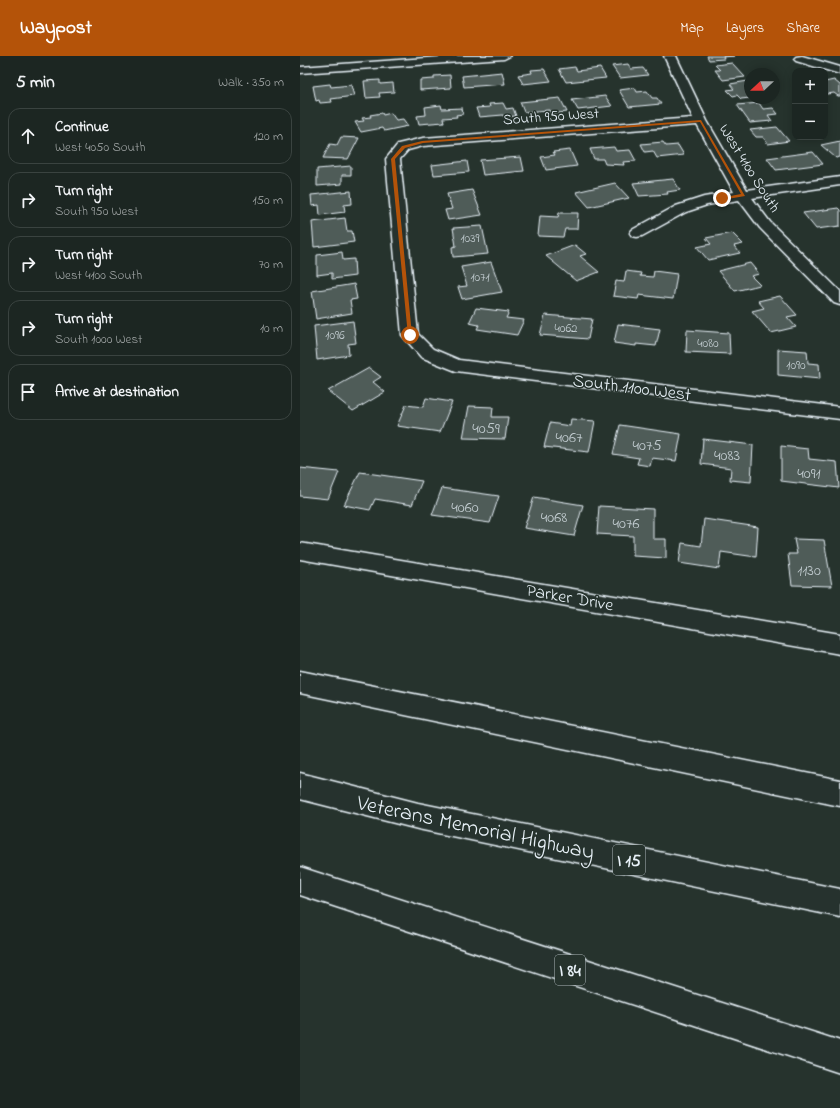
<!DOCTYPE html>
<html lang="en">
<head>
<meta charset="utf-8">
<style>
	:root { --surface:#1c2622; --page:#252e2a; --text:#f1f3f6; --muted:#a0a5a5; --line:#3a4340; --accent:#b45309 }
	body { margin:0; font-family:"Indie Flower",sans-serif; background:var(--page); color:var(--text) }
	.controls { position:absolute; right:12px; top:12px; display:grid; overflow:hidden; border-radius:8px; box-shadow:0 2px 10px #0003 }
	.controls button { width:36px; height:36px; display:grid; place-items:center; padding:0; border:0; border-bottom:1px solid var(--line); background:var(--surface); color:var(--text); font:20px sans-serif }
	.compass { position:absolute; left:444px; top:12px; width:36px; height:36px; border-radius:50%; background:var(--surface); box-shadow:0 2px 10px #0003; rotate:248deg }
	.stop { position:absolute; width:12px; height:12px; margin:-9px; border:3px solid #b45309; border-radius:50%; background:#fff }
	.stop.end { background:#b45309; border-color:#fff; box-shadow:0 1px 4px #0008 }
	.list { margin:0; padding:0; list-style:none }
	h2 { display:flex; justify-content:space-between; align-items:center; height:52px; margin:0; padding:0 16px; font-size:17px }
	h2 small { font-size:13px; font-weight:400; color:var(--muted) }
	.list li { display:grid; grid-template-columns:26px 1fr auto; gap:12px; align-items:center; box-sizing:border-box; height:56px; margin:0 8px 8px; padding:0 8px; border:1px solid var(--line); border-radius:12px }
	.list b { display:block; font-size:15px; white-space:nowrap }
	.list p { margin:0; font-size:13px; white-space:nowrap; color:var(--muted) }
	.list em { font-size:13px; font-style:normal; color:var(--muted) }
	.icon { flex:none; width:22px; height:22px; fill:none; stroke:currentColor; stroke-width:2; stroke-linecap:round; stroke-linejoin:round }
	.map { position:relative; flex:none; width:540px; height:1052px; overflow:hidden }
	header { display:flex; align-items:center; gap:24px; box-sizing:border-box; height:56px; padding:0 20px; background:var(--accent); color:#fff }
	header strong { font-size:19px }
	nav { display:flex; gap:22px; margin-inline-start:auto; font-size:14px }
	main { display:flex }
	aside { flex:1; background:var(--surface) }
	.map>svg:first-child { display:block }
</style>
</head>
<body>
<header>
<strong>Waypost</strong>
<nav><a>Map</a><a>Layers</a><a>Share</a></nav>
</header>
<main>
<aside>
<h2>5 min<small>Walk · 350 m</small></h2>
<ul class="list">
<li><svg class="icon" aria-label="ahead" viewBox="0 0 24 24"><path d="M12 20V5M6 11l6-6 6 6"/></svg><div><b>Continue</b><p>West 4050 South</p></div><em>120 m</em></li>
<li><svg class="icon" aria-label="right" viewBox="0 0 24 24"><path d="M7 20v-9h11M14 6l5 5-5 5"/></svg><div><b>Turn right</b><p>South 950 West</p></div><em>150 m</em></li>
<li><svg class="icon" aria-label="right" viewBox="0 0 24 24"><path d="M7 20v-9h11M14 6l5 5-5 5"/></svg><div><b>Turn right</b><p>West 4100 South</p></div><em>70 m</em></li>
<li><svg class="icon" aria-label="right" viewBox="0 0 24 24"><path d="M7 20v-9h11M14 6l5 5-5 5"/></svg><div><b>Turn right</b><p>South 1000 West</p></div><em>10 m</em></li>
<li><svg class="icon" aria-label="arrive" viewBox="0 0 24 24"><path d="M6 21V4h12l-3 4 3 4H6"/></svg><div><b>Arrive at destination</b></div></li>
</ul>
</aside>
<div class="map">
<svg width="540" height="1052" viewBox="0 0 540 1052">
	<rect width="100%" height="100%" fill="#26332d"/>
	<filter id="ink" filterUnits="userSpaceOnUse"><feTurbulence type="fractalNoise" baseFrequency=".025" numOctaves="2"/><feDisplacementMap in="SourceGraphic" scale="8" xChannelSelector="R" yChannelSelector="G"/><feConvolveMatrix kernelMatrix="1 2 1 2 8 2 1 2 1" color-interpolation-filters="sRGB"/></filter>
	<g filter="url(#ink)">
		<!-- building -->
		<g fill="#505c59" stroke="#e8f1f8">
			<polygon points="407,0 434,0 423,1 424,3 409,4"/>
			<polygon points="432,7 445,21 423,24 415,14 420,14 415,9"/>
			<polygon points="328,8 331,13 343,12 348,19 320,22 312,10"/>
			<polygon points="275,11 277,15 300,12 306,22 266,26 259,13"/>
			<polygon points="244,13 251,25 223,28 218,19 232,17 231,14"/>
			<polygon points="202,16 205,28 164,31 162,20"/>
			<polygon points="150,19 151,32 120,34 120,24 134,23 134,20"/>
			<polygon points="80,24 80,28 93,27 94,36 79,37 80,41 66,42 64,25"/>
			<polygon points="534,24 540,29 540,40 538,40 534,37 527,38 525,37 525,26"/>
			<polygon points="448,25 450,27 450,42 441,43 437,39 433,40 427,34 434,33 430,28"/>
			<polygon points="30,28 31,31 51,29 54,40 31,43 32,46 20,47 19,44 16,45 13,30"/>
			<polygon points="335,32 337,36 347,35 352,42 357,42 361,48 329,51 319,34"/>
			<polygon points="305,40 312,50 278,54 272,44"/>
			<polygon points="260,42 267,56 251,58 249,54 224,56 220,46"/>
			<polygon points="203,47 206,53 213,52 216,60 204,61 203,59 179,61 176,52 190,51 189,48"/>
			<polygon points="459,47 463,53 473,52 478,58 468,59 472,65 450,67 437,49"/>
			<polygon points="141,49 142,53 162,52 163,58 156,59 157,61 143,62 144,66 119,68 117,60 126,59 125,51"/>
			<polygon points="82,57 83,59 91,57 96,64 103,63 108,70 84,75 82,72 61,76 55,66 64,65 62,62 71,61 70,59"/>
			<polygon points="477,71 489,85 468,88 463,81 456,81 450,74"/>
			<polygon points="41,81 59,82 48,103 23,102 30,88 37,89"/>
			<polygon points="540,85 540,101 536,102 521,89"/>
			<polygon points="363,86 366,90 378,89 384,99 357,102 353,95 345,96 341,88"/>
			<polygon points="314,91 316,95 330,94 336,105 323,106 324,109 305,108 303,103 294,103 290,93"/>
			<polygon points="270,94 277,110 246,114 241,101 255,99 253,96"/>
			<polygon points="513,96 523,108 476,114 467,102"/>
			<polygon points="221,101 224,115 183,119 180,104"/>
			<polygon points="167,105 169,116 134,119 132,109"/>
			<polygon points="51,110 51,119 42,119 42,128 17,130 17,113"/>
			<polygon points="373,123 380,134 367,136 368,138 339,140 333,127"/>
			<polygon points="315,127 329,142 289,151 276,136"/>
			<polygon points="172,134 182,159 148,164 145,154 152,153 147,138"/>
			<polygon points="51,135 52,148 44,149 45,156 20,159 19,149 12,150 11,139"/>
			<polygon points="538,152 540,154 540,170 516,173 503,157"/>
			<polygon points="259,157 278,157 277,173 265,173 263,181 238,180 240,160 258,161"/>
			<polygon points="45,162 47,175 52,175 54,186 14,191 12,166"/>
			<polygon points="182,170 188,198 153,201 152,191 156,190 153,172"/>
			<polygon points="432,177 443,188 434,190 440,197 408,204 397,191 411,188 406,182"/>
			<polygon points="275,189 286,198 280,200 299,216 276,225 246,200"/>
			<polygon points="42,196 43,204 54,203 55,220 32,223 32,217 17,219 17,199"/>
			<polygon points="191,206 202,236 162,243 158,231 167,230 161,211"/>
			<polygon points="450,207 459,218 451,220 460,229 435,235 418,215"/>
			<polygon points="326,215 341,217 340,220 353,221 354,215 377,218 373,243 339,239 338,243 313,240 316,225 324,226"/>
			<polygon points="54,228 57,243 50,244 52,257 16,263 12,235"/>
			<polygon points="480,240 497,259 487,261 496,271 471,277 452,255 464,252 458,245"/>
			<polygon points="176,252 209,256 206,262 224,264 217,279 177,273 179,269 169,267"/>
			<polygon points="245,259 292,263 288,283 240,279"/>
			<polygon points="53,265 56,287 48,288 49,299 17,304 14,270"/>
			<polygon points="318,268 360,273 356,290 336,288 336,290 314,287"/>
			<polygon points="387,274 429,277 430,298 386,296"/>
			<polygon points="478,293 507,295 508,307 519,308 520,323 478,319"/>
			<polygon points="69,312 81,321 73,326 85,336 53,355 28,335"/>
			<polygon points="126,342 152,346 140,376 97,370 106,349 123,351"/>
			<polygon points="169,350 193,351 192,361 208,361 205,383 163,382"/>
			<polygon points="271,363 295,365 289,396 244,391 250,367 270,370"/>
			<polygon points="320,369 381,378 376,405 352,402 350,410 337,408 339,402 313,398"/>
			<polygon points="403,383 453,389 451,426 430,424 431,412 401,408"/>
			<polygon points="481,390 508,393 509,403 537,406 539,432 481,425"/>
			<polygon points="0,412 39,416 28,443 0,440"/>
			<polygon points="60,416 122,425 112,449 75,443 70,454 44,449"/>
			<polygon points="142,432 199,440 190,467 132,459"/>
			<polygon points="234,441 283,449 274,480 224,472"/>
			<polygon points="299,450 353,453 353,483 366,483 366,502 333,500 333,480 297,478"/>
			<polygon points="404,463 458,471 456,501 421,496 419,513 379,507 382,487 401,490"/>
			<polygon points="494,483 524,484 532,530 492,529 488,498 497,498"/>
		</g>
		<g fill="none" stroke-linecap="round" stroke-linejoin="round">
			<!-- minor casing -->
			<g stroke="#e8f1f8" stroke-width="3">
				<g id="minor">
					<polygon points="155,0 210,0 204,3 0,17 0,11"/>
					<polygon points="364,0 376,0 407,65 447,134 540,121 540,129 452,142 470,166 540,235 540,249 534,247 460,172 439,144 407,149 386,156 342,180 337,181 332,180 330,177 332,174 376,150 404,141 434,136 397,69 123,90 108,94 100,103 118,278 133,293 159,304 540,351 540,363 156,315 121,301 102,279 86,103 98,88 123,82 393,62"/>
					<polygon points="502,0 540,11 540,18 496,5 494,3 496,1"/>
				</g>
			</g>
			<!-- tertiary casing -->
			<g stroke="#e8f1f8" stroke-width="3">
				<polygon id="tertiary" points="0,487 540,578 540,598 0,503"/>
			</g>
			<!-- motorway casing -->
			<g stroke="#e8f1f8" stroke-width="3">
				<g id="motorway">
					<polygon points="0,615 540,724 540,750 0,637"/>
					<polygon points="0,717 118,747 540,833 540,861 118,773 0,743"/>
					<polygon points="0,811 540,985 540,1017 0,839"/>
				</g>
			</g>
			<!-- minor -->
			<use href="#minor" fill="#26332d" fill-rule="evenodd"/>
			<!-- tertiary -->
			<use href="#tertiary" fill="#26332d" fill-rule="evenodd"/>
			<!-- motorway -->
			<use href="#motorway" fill="#26332d" fill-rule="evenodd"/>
		</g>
	</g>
	<!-- route -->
	<polygon fill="#b45309" points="401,64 445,140 422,144 420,142 441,138 400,66 123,87 105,92 95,103 112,279 108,280 91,103 102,90 122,85"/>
	<g text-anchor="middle" stroke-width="3" stroke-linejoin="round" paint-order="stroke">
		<!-- far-number labels -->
		<g font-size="13" fill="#c2ccd0">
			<text x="170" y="186">1039</text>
			<text x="180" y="225">1071</text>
			<text x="266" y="276">4062</text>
			<text x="35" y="283">1096</text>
			<text x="408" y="291">4080</text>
			<text x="496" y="313">1090</text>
		</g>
		<!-- far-street labels -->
		<g font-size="15" fill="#e8f1f8" stroke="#26332d">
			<text transform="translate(251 60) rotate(-4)" y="5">South 950 West</text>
			<text transform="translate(450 112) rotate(58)" y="5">West 4100 South</text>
		</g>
		<!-- number labels -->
		<g font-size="16" fill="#c2ccd0">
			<text x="186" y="377">4059</text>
			<text x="269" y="386">4067</text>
			<text x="347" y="394">4075</text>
			<text x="427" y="404">4083</text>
			<text x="509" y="422">4091</text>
			<text x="165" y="456">4060</text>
			<text x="254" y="466">4068</text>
			<text x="326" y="472">4076</text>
			<text x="509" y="519">1130</text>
		</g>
		<!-- shield labels -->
		<g fill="#26332d" stroke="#aeb8bb" stroke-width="1">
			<rect x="313" y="789" width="32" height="30" rx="3"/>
			<rect x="255" y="899" width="30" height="30" rx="3"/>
		</g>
		<g font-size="17" font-weight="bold" fill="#e8f1f8">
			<text x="329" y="810">I 15</text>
			<text x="270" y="920">I 84</text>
		</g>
		<!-- street labels -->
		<g font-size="18" fill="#e8f1f8" stroke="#26332d">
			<text transform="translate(332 331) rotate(7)" y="6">South 1100 West</text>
			<text transform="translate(270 541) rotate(10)" y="6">Parker Drive</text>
		</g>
		<!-- near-street labels -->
		<g font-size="22" fill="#e8f1f8" stroke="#26332d">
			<text transform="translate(176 770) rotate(12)" y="8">Veterans Memorial Highway</text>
		</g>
	</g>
</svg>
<div class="controls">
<button>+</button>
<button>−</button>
</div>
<svg class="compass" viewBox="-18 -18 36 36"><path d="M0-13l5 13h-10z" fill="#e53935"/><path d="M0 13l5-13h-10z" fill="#a0a5a5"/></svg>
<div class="stop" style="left:110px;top:279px"></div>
<div class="stop end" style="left:422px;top:142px"></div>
</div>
</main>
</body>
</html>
